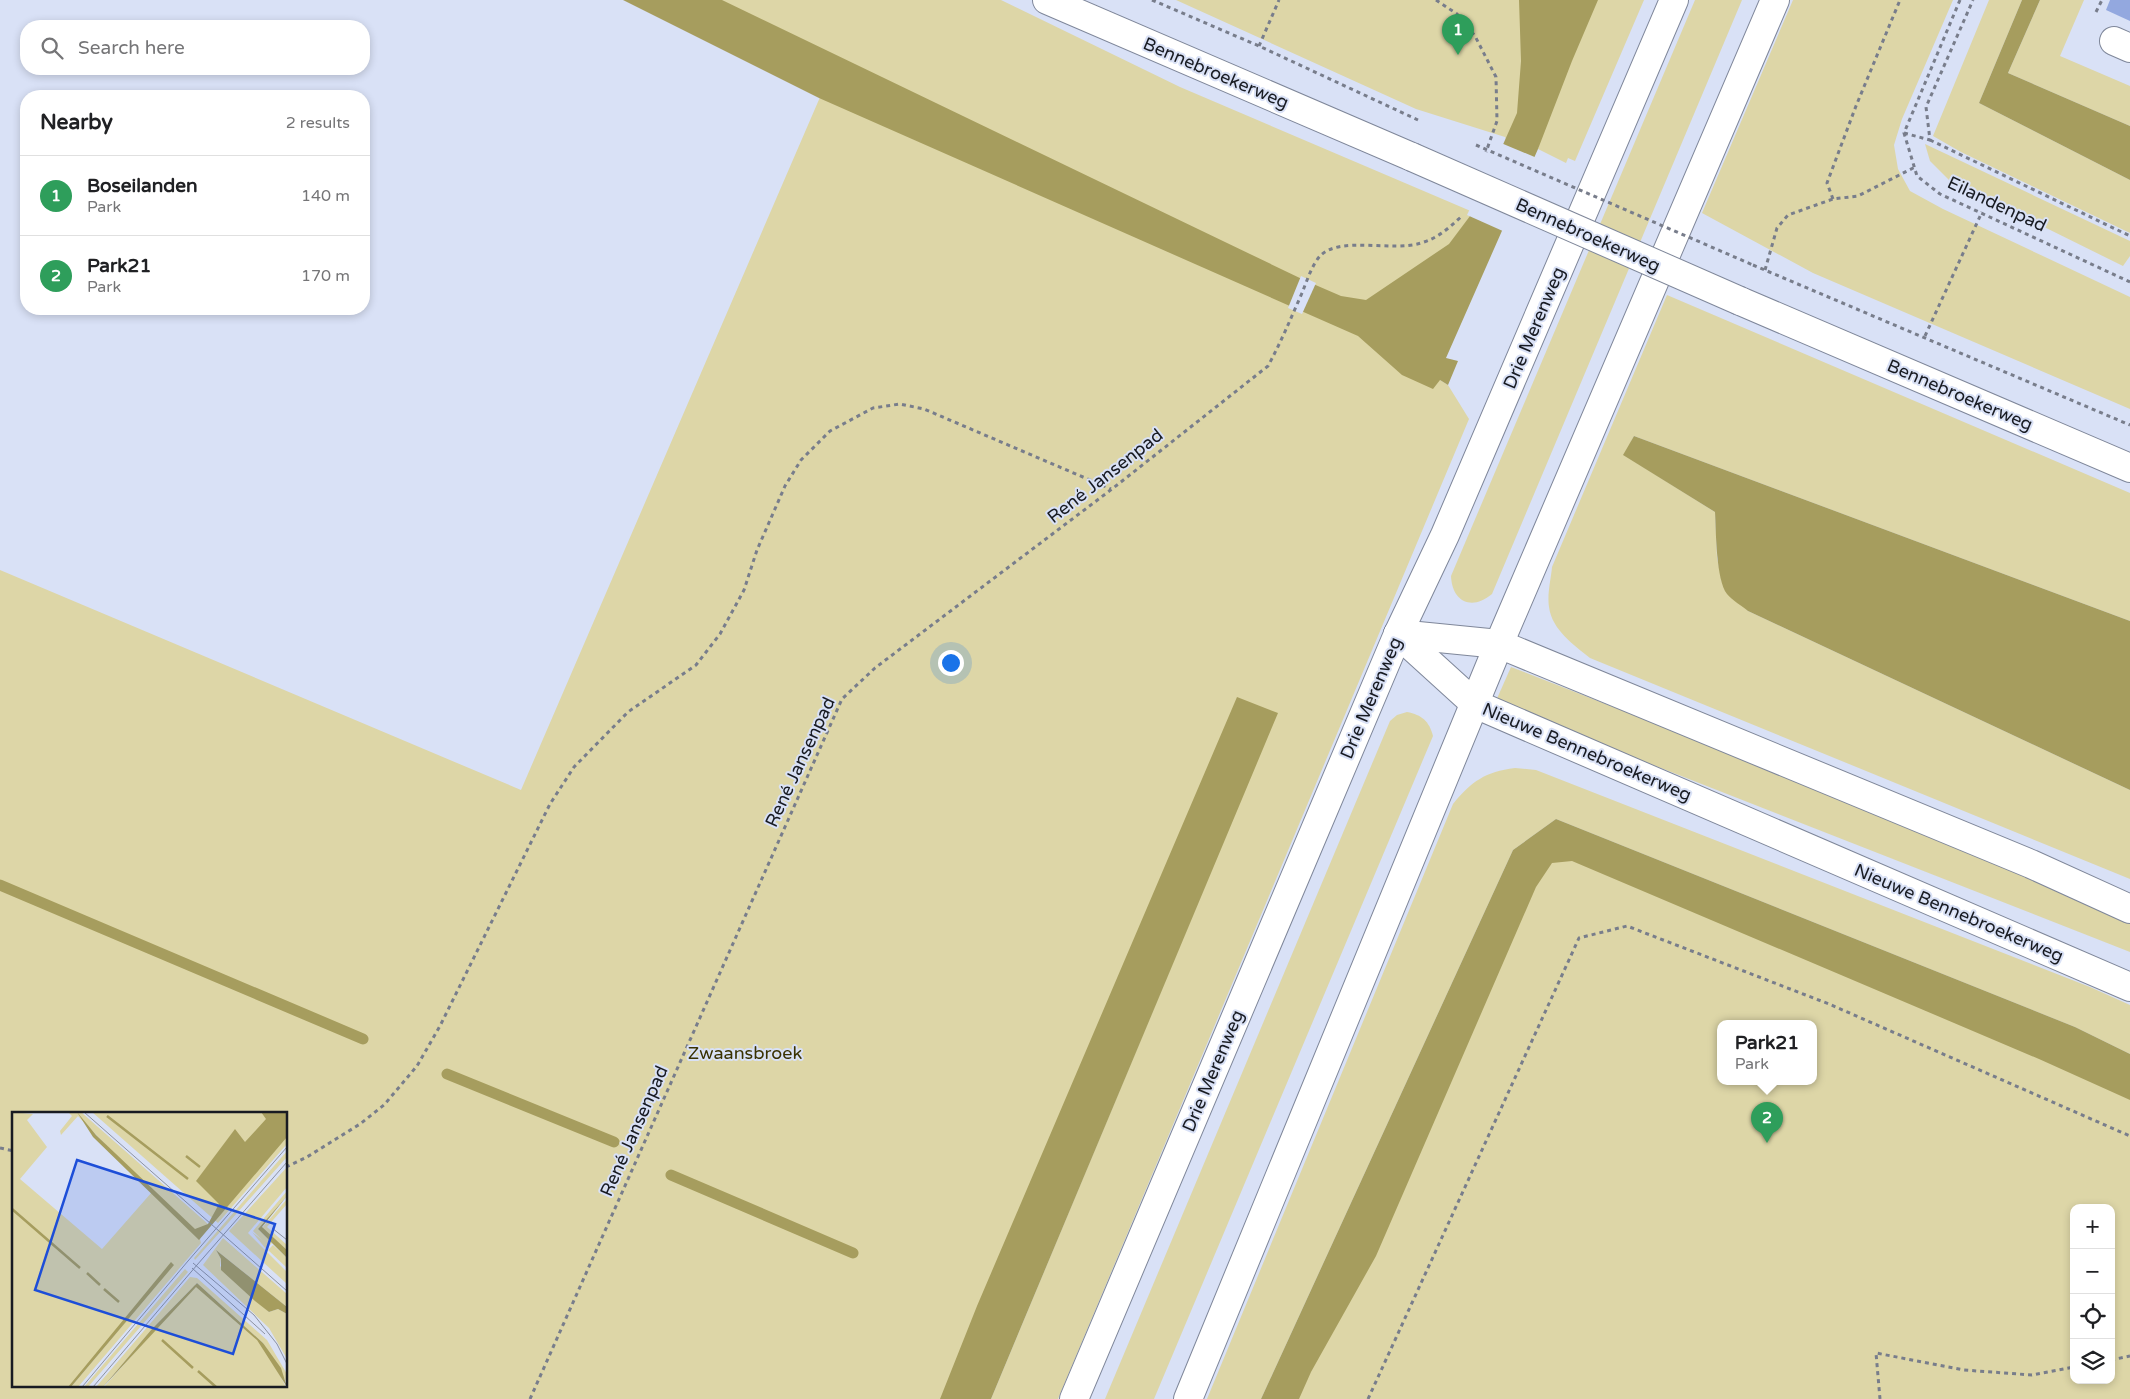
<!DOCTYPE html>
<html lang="en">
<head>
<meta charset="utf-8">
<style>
	:root { --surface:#fff; --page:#f6f6f6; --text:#202124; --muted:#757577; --line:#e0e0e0; --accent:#7c3aed }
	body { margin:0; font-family:"Varela Round",sans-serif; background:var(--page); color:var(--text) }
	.controls { position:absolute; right:15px; bottom:15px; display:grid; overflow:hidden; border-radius:10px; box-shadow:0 2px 8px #0003 }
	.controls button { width:45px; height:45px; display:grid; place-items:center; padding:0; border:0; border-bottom:1px solid var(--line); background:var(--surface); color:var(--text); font:25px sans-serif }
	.you { position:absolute; left:950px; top:662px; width:18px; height:18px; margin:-12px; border:4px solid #fff; border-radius:50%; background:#1a73e8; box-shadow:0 0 0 8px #1a73e833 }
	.badge { display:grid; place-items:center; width:32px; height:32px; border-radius:50%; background:var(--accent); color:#fff; font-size:16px; font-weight:700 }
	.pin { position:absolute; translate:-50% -41px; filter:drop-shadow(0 1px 2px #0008) }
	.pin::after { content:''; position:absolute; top:26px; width:18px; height:15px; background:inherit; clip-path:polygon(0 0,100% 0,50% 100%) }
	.popup { position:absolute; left:1717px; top:1020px; width:100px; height:65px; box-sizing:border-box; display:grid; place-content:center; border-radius:10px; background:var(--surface); filter:drop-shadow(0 1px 4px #0005); font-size:16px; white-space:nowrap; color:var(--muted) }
	.popup b { font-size:19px; color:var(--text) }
	.popup::after { content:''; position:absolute; left:50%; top:100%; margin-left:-10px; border:10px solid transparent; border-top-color:var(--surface) }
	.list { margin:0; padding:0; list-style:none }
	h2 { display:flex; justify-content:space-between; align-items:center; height:65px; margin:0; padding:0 20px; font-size:21px }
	h2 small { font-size:16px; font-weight:400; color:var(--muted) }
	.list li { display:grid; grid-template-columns:32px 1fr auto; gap:15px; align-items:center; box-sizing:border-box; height:80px; padding:0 20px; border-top:1px solid var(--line) }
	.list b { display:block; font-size:19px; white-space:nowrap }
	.list p { margin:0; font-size:16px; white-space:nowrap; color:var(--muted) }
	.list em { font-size:16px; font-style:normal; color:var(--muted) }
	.icon { flex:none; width:28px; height:28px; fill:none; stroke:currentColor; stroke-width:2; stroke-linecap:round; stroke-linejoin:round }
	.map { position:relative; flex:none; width:2130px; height:1399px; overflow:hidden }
	.search { position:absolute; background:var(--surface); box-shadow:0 2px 8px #0003; left:20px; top:20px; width:350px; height:55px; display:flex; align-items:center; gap:12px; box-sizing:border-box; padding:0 18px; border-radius:20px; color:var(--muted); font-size:19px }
	.panel { position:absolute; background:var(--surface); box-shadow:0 2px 8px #0003; left:20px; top:90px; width:350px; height:225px; border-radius:20px }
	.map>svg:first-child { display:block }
</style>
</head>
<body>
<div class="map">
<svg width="2130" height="1399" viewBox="0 0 2130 1399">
	<rect width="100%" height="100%" fill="#d9e1f6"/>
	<!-- green -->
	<g fill="#ddd6a7" fill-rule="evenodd">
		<path d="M665,0H1001L1180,87L1473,212L1440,380L1448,385L1469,419L1058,1399H991L1277,713L970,1399H0V570L521,790L827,81ZM14,1113H286V1385H14Z"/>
		<polygon points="1176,0 1644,0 1575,161 1568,158 1566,163 1538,149 1539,146 1506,137 1505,139 1505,137 1416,109"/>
		<path d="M1695,0H1742L1492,594C1472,611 1452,602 1451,576Z"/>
		<polygon points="1793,0 1953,0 1902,119 1894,145 1898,169 1910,191 1943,209 2130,297 2130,409 1813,273 1702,213"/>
		<polygon points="1989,0 2022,0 1979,103 2130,180 2130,233 1961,152 1933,136"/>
		<polygon points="2040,0 2084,0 2060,56 2130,86 2130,126 2008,73"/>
		<polygon points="1925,144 2130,241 2130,256 2123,266 1949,180 1930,161"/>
		<path d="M1667,295L2130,493V621L1634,436L1624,455L1715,512L1717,558L1722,582L1748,611L2130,790V879L1590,658C1574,645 1552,630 1549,607C1547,594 1551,579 1552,567Z"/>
		<polygon points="1511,667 2125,907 2130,910 2130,952 1495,703"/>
		<path d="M1407,712C1422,715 1429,721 1433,736L1154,1399H1105L1390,721L1397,715Z"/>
		<path d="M1515,768L1536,770L2090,987L2130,1005V1054L2075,1027L1556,819L1513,850L1261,1399H1207L1453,804C1472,781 1485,772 1515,768Z"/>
		<path d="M1543,846L2130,1078V1399H1285ZM1721,1024H1813V1082H1721ZM2074,1208H2111V1380H2074Z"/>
	</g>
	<!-- water -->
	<g fill="#a69d5e">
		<polygon points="623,0 722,0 1304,280 1341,296 1366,300 1449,244 1473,212 1517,113 1521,61 1519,0 1598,0 1572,61 1538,149 1446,358 1458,361 1448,385 1440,380 1433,389 1402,375 1358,336 819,98"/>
		<polygon points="2022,0 2040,0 2008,73 2130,126 2130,180 1979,103"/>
		<path d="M1634,436L2130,621V790L1748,611C1742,606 1732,600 1727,594C1716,580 1716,531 1715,512L1623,455Z"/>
		<polygon points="1237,697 1278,713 1021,1327 991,1399 940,1399 977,1306"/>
		<polygon points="1556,819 2075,1027 2130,1054 2130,1100 2039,1059 1572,861 1552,863 1536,887 1376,1256 1311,1372 1299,1399 1261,1399 1513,850"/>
	</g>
	<!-- pier -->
	<g fill="#d9e1f6">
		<polygon points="1501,143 1537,158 1505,232 1467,215"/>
		<polygon points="1301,276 1316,283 1302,314 1288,308"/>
	</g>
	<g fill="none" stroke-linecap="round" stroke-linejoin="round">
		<!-- stream -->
		<g stroke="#a69d5e" stroke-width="11">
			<polyline points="0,885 363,1039"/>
			<polyline points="447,1074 614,1142"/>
			<polyline points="671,1175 853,1253"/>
		</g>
	</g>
	<!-- building -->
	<polygon fill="#93a8df" points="2110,0 2130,0 2130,21 2106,10"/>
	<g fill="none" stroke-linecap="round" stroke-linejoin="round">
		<!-- street casing -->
		<g stroke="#7f879a" stroke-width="30">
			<polyline id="street" points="2114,41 2130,48"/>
		</g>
		<!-- secondary casing -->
		<g stroke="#7f879a" stroke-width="30">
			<g id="secondary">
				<polyline points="1047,0 1412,157"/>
				<polyline points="1740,301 2130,468"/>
				<polyline points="1398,634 1475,704 2130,987"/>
				<polyline points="1398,634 1499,644 2031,864 2130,909"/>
			</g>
		</g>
		<!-- primary casing -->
		<g stroke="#7f879a" stroke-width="30">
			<g id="primary">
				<polyline points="1074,1399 1398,634"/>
				<polyline points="1188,1399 1499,644"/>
			</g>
		</g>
		<!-- highway casing -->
		<g stroke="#7f879a" stroke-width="30">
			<g id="highway">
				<polyline points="1398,634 1445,535 1674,0"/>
				<polyline points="1499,644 1775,0"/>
			</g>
		</g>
		<!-- path -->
		<g stroke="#787d8b" stroke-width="3" stroke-dasharray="4 4" stroke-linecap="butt">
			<polyline points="1152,0 1259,46 1418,120"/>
			<polyline points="1436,0 1457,14 1475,36 1496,77 1497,121 1486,152"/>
			<polyline points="1960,0 1904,133 1917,176 1940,194 2130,282"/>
			<polyline points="2096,12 2102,0"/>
			<polyline points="1259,46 1279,0"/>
			<polyline points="1904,133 1930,140 1926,107 1973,0"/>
			<polyline points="1930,140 2130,236"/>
			<polyline points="1833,199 1827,183 1856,106 1900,0"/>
			<polyline points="1753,265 2130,425"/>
			<polyline points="1765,270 1777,228 1788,215 1833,199 1858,196 1915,167"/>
			<polyline points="1925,336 1982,212"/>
			<polyline points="0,1148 14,1151"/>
			<polyline points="286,1167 307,1157 360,1124 384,1105 417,1066 440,1026 550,804 574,767 628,712 696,665 720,634 744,590 757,550 785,486 801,460 830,431 873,408 900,404 924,409 1111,489"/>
			<polyline points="2111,1360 2130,1356"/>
			<path d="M530,1399L842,699L875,668L1112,489L1268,366C1281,342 1291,318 1302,293C1307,281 1312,264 1321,255C1342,236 1392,252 1421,243C1438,238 1449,228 1462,216"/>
			<polyline points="1368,1399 1579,938 1627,926 1829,1004 2130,1136"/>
			<polyline points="1880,1399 1876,1353 1964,1370 2032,1375 2074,1367"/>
		</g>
		<!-- street -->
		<use href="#street" stroke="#fff" stroke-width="28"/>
		<!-- secondary -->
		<use href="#secondary" stroke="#fff" stroke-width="28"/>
		<!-- primary -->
		<use href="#primary" stroke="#fff" stroke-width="28"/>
		<!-- highway -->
		<use href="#highway" stroke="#fff" stroke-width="28"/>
		<!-- secondary-bridge casing -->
		<g stroke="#7f879a" stroke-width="30" stroke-linecap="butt">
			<polyline id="secondary-bridge" points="1412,157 1740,301"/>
		</g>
		<!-- path-bridge -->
		<polyline stroke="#787d8b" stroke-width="3" stroke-dasharray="4 4" stroke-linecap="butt" points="1476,145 1753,265"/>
		<!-- secondary-bridge -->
		<use href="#secondary-bridge" stroke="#fff" stroke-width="28"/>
	</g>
	<g text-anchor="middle" stroke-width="4" stroke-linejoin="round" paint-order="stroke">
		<!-- street labels -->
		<g font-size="18" fill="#181b22" stroke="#d9e1f6">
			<text transform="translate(1216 73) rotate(23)" y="6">Bennebroekerweg</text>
			<text transform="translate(1997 204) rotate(25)" y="6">Eilandenpad</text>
			<text transform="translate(1588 235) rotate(24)" y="6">Bennebroekerweg</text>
			<text transform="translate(1534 328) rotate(-67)" y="6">Drie Merenweg</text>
			<text transform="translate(1960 395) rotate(23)" y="6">Bennebroekerweg</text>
			<text transform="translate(1105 476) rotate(-38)" y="6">René Jansenpad</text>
			<text transform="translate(1371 698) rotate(-67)" y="6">Drie Merenweg</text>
			<text transform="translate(1587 752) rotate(23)" y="6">Nieuwe Bennebroekerweg</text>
			<text transform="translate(800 762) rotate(-65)" y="6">René Jansenpad</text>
			<text transform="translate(1959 913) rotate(23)" y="6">Nieuwe Bennebroekerweg</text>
			<text transform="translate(1213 1071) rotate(-67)" y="6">Drie Merenweg</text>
			<text transform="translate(634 1131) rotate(-66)" y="6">René Jansenpad</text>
		</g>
		<!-- park labels -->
		<g font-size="18" fill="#393100" stroke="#d9e1f6">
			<text x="745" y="1059">Zwaansbroek</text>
		</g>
	</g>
	<!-- overview -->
	<g transform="translate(12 1112)">
		<rect width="275" height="275" fill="#d9e1f6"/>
		<path d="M0,0L21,2L15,8L35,35L8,67L90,137L140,80L64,2L66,4L49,23L48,19L60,4L56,0H69L196,112L188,127L189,131L66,275H59L155,161L57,275H0ZM80,0H275V32L206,111ZM275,39V45L183,148L182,146ZM275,55V75L236,121L275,160V172L217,119ZM275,79V84L246,117L260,131L254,137L240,120L250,128L241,119ZM275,87V92L255,115L275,133V138L250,116ZM211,126L275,182V195L204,138L209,147L208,154L257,200L266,197L275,202V247L257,216L191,153ZM261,133L275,146V156L256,138ZM173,157L176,160L76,275H72ZM178,165L185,166L255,228L275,262V271L251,231L185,171L139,218L91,275H84ZM183,173L252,233L274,275H92Z" fill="#ddd6a7"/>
		<path d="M65,0L84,23L183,117L196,112L207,92L184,69L223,17L233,30L254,7L249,0H275V25L187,128L81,25ZM275,84L250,115L275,138V146L246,117ZM204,138L275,195V202L266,197L257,200L243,189L209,158V147ZM159,150L162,153L59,275H56ZM185,171L251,231L269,256L275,275L245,228L184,175L91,275L139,218Z" fill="#a69d5e"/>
		<path fill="none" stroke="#a69d5e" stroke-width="2.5" d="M95,4L176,67M174,44L188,55M0,97L68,156M75,161L88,173M92,177L107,190M150,228L181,256M186,259L204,275"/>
		<path fill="none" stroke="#8c92a1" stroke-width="1" d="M72,0L275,179M260,116L275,128M176,149L275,35M181,151L242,203L265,232L275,252M185,153L275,50M180,156L253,222M70,275L176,149M81,275L185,153"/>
		<path fill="#1d4ed8" fill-opacity="0.15" stroke="#1d4ed8" stroke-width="2.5" d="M65,48L263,112L221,242L23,178Z"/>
		<rect width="275" height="275" fill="none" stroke="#181b22" stroke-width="2.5"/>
	</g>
</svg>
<div class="controls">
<button>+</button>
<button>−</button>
<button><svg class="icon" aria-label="locate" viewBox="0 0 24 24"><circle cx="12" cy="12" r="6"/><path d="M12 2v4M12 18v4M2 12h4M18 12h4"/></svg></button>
<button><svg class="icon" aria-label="layers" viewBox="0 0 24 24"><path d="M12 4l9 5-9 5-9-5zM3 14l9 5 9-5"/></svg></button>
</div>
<div class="you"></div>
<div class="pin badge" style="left:1458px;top:55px;background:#2e9e5b">1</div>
<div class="pin badge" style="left:1767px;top:1143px;background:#2e9e5b">2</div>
<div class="popup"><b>Park21</b>Park</div>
<div class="search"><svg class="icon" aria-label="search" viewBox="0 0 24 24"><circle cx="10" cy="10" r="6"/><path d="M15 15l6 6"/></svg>Search here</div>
<section class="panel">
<h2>Nearby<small>2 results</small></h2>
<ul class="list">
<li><span class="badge" style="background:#2e9e5b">1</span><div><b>Boseilanden</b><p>Park</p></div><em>140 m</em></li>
<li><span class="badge" style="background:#2e9e5b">2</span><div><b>Park21</b><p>Park</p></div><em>170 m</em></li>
</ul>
</section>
</div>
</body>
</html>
